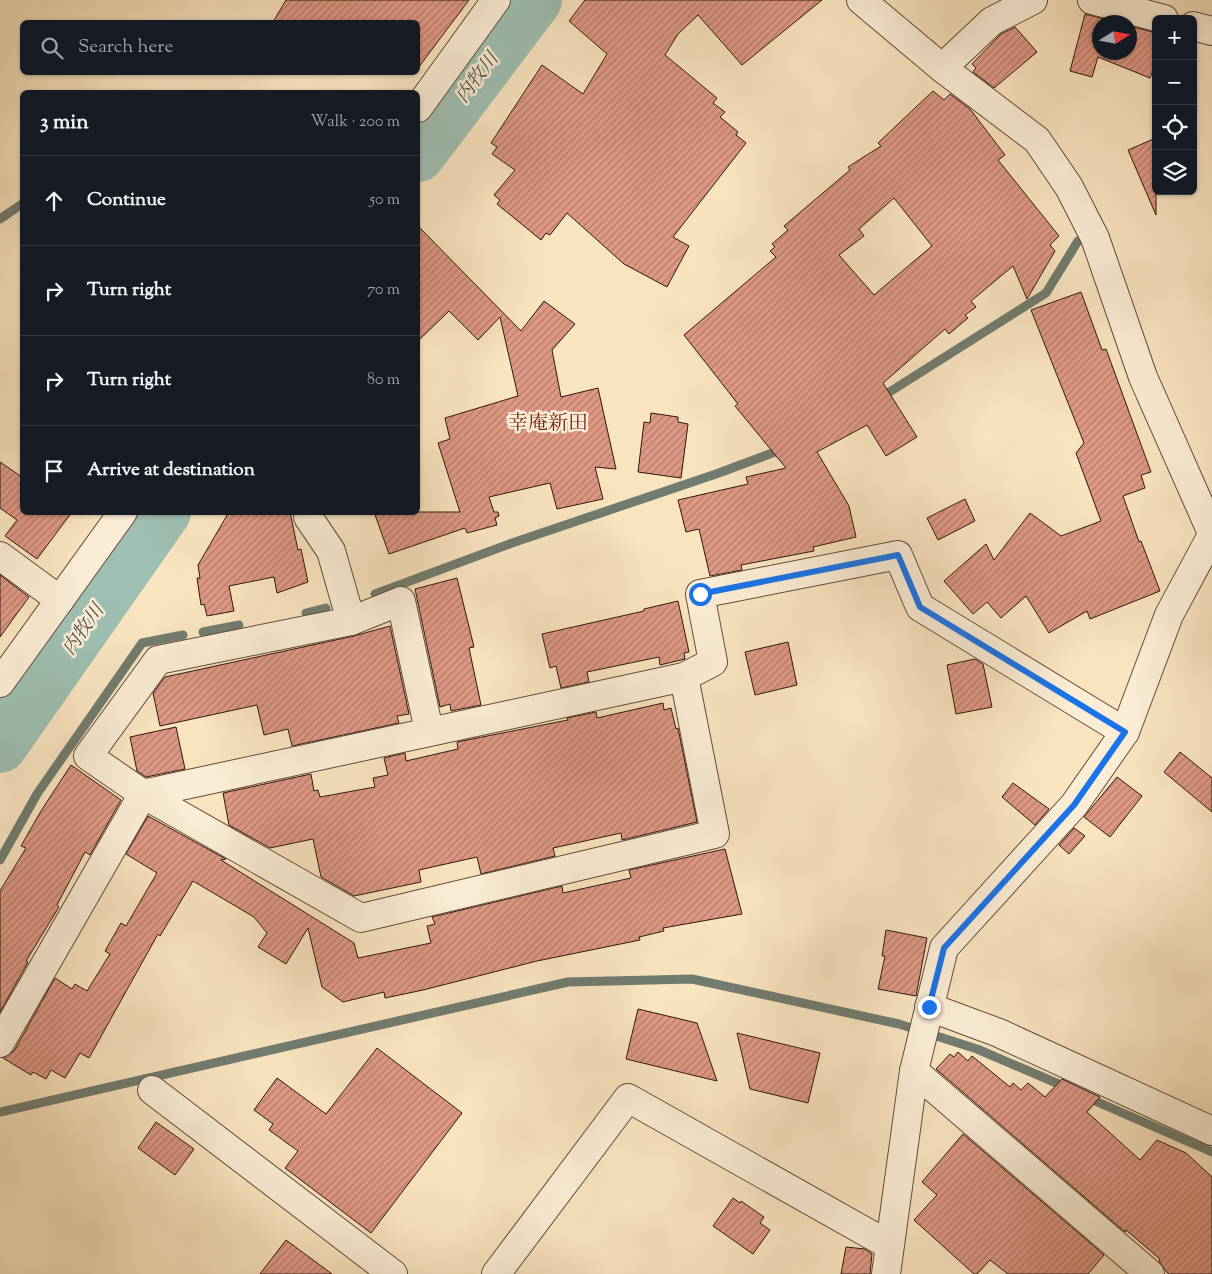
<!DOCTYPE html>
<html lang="en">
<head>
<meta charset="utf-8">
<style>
	:root { --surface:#171b24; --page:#20242c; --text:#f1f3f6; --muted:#9ea1a6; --line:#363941 }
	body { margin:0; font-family:"Sorts Mill Goudy","Noto Serif JP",serif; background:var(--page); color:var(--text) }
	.controls { position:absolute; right:15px; top:15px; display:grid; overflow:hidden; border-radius:8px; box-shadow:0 1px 4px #0004 }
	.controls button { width:45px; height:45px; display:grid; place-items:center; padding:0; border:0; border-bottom:1px solid var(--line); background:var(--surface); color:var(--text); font:25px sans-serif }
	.compass { position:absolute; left:1092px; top:15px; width:45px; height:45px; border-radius:50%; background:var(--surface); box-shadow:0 1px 4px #0004; rotate:79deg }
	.stop { position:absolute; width:15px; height:15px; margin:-11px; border:4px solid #1a73e8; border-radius:50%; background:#fff }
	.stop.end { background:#1a73e8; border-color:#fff; box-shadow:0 1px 5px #0008 }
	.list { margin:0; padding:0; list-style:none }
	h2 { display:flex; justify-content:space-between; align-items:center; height:65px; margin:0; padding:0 20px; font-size:21px }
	h2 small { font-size:16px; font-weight:400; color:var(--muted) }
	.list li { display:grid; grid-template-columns:32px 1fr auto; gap:15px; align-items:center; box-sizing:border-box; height:90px; padding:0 20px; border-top:1px solid var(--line) }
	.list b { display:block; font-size:19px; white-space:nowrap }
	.list em { font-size:16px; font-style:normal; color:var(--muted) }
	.icon { flex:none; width:28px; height:28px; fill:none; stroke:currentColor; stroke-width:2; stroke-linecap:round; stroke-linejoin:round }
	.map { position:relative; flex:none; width:1212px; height:1274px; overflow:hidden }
	.search { position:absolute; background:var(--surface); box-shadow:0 1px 4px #0004; left:20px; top:20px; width:400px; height:55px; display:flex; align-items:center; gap:12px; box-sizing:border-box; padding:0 18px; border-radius:8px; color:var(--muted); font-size:19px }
	.panel { position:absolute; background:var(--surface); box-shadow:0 1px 4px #0004; left:20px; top:90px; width:400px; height:425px; border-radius:8px }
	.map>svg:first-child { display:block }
</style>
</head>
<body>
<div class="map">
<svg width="1212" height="1274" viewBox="0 0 1212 1274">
	<defs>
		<pattern id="building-hatch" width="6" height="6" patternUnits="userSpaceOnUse" patternTransform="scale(1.25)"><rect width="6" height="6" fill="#df9886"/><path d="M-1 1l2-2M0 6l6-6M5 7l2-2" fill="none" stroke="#b57b6c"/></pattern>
	</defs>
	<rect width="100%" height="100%" fill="#f9e4c0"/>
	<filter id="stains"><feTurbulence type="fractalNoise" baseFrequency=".004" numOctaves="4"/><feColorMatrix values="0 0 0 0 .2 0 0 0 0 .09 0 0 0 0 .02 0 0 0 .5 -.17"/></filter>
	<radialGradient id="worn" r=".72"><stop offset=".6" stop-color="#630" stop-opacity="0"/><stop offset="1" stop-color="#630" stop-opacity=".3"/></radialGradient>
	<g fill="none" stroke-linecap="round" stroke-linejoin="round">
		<!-- stream -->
		<g stroke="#717c70" stroke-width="9">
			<polyline points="0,219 22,204"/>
			<polyline points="880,398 1046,293 1078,241"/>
			<polyline points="375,594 512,543 716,474 783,449"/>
			<polyline points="306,613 326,608"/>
			<polyline points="203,632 239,625"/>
			<polyline points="0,860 37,794 142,643 183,635"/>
			<polyline points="1086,1097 1212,1152"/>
			<polyline points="0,1112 568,982 692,979 899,1024 977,1049 1068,1088"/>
		</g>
		<!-- river -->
		<g stroke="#9ebfb2" stroke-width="54">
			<polyline points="418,155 535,0"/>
			<polyline points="0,746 164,512"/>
		</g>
	</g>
	<!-- building -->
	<g fill="url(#building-hatch)" stroke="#2e180d" fill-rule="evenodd">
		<polygon points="286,0 469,0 418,68 418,22 273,22"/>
		<polygon points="585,0 822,0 742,65 698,15 678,34 665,55 717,98 713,103 725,112 720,117 738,132 736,135 746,143 673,237 689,246 667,287 624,264 567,213 550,235 546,233 541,240 497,204 500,200 494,195 515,170 492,154 497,147 491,143 542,65 583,94 607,54 569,21"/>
		<polygon points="1085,14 1116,22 1100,22 1100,52 1130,52 1130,26 1156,33 1156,63 1150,78 1098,57 1092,77 1070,71"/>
		<polygon points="1015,27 1037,52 994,88 973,72 976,68 972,64 1001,34"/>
		<path d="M933,91L944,100L950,94L970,109L1005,155L998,160L1059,236L1050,245L1055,251L1027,299L1013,266L971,301L976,307L965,315L968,318L949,334L945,329L883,383L917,437L886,456L867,425L817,452L849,506L856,537L813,547L814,551L741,565L742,570L710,576L699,529L686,532L678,500L748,484L746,477L786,468L735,406L738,404L684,335L776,257L770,251L775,247L772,244L788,230L784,226L850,170L848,167L881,146L878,143ZM894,198L932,246L874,295L839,255L864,236L859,229Z"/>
		<polygon points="1156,138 1156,215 1128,150"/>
		<polygon points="418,226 521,331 544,301 575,324 552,350 561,397 598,388 616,469 595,467 603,499 557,509 550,483 489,497 494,512 498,512 499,516 495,518 497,525 467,533 465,528 389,554 374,512 460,512 438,443 450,439 445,418 518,396 500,317 478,340 449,311 418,341"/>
		<polygon points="1081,292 1102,350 1106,349 1151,472 1141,475 1145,488 1123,496 1139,542 1141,541 1146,554 1160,591 1090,619 1087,611 1049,633 1026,596 1001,618 987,602 973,614 944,581 986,544 994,560 1030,513 1061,536 1101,521 1076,453 1084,443 1031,310"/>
		<polygon points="651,413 678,417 678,422 688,424 681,478 638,472 644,422 650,423"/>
		<polygon points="0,462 22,477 22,512 72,512 37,559 5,536 17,520 0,508"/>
		<polygon points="965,499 975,521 938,540 927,518"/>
		<polygon points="229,512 290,512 298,550 301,549 308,582 277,593 274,577 229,586 234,611 207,616 204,604 201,605 197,578 200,578 198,565"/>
		<polygon points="0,575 29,597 0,637"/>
		<polygon points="457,578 474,647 469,648 481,705 451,711 450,704 440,707 415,589"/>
		<polygon points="678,601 689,652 684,653 685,659 660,665 659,657 587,672 589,682 561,688 556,666 550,668 542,634 644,611 644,609"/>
		<polygon points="390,626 409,714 397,716 399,723 292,746 288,729 264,735 257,705 160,726 153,693 165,677 354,636"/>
		<polygon points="788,642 797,685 755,695 745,652"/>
		<polygon points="975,659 983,664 992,707 956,714 947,665"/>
		<polygon points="663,703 664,710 671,708 676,729 678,728 697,822 622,840 621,833 553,848 555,856 481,874 477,857 419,870 421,882 354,896 321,877 313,839 270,848 229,825 223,793 311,774 314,791 318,790 320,797 375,787 373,778 388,775 384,758 405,753 406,761 458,749 457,742 568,720 567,718 596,712 597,718"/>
		<polygon points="176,727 185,769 146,777 137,771 130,737"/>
		<polygon points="1180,752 1212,778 1212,812 1164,772"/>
		<polygon points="71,765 121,800 90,855 85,852 57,905 59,907 26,961 28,962 0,1012 0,891 26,848 21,846 41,811"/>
		<polygon points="1117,777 1142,796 1110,837 1084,817"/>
		<polygon points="1013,783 1049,809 1035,825 1002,797"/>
		<polygon points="148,816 226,859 221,860 354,943 358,958 431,943 427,926 435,924 432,917 562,886 563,893 631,878 629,870 725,849 742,914 663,928 664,931 639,937 640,940 537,961 423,990 385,998 384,992 343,1002 322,987 308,928 286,964 258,947 267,933 254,917 193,881 160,936 158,934 89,1058 80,1053 65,1078 51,1070 46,1079 33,1072 31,1075 3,1058 14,1051 55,978 72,989 75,984 87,991 110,954 105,951 121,923 126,926 157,873 126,854"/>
		<polygon points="1074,828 1085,836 1069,854 1059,845"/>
		<polygon points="886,930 927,938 916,996 878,989 885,956 882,956"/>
		<polygon points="638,1009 697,1023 717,1081 626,1059"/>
		<polygon points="737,1033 820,1053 808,1103 750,1089"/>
		<polygon points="377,1048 462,1113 371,1233 285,1168 298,1151 269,1130 273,1124 254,1110 277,1078 326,1114"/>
		<polygon points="958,1052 968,1061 972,1056 1010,1087 1013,1083 1021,1090 1028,1083 1045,1097 1062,1079 1100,1097 1087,1112 1140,1160 1157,1140 1186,1153 1212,1177 1212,1274 1169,1274 1165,1270 1159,1261 1160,1259 1126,1230 1125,1232 936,1069 950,1054 954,1057"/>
		<polygon points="156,1122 194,1149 175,1175 138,1148"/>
		<polygon points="963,1134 1104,1255 1088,1274 1008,1274 990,1260 977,1274 974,1274 914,1220 937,1195 922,1182"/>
		<polygon points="733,1198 740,1203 741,1201 764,1217 760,1223 770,1230 753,1254 713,1226"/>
		<polygon points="286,1240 332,1274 260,1274"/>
		<polygon points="846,1247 865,1249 872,1254 870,1274 841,1274"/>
	</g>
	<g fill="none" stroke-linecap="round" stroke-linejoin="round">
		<!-- minor casing -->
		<g stroke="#614b3a" stroke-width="30">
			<g id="minor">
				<polyline points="861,0 942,68 1037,140 1069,187 1095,238 1143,377 1212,533"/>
				<polyline points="1092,0 1164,19"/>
				<polyline points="1193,26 1212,31"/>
				<polyline points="942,68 992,21 1033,0"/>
				<polyline points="418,108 496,0"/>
				<polyline points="308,517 331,551 351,621"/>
				<polyline points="0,556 60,600"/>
				<polyline points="0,683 123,512"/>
				<polyline points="429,731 401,601 351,621 158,660 88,756 143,794 361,918 715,834 684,677"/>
				<polyline points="929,1007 999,1033 1212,1131"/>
				<polyline points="0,1043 143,794 684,677 713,662 700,594 898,555 920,607 1125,732"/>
				<polyline points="914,1071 1150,1274"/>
				<polyline points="152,1090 393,1274"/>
				<polyline points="496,1274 628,1098 889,1245"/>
				<polyline points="886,1274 914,1071 944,948 1074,805 1125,732 1169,615 1212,535"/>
			</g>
		</g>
		<!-- minor -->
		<use href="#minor" stroke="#fbedd6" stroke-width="28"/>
	</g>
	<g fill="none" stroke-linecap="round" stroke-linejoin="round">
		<!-- route -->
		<polyline stroke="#1a73e8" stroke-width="6" points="700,594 898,555 920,607 1125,732 1074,805 944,948 929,1007"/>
	</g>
	<g text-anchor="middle" stroke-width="5" stroke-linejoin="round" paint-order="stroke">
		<!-- water labels -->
		<g font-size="19" font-style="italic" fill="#555247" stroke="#fbedd6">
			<text transform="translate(476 77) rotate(-53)" y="7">内牧川</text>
			<text transform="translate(82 629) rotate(-55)" y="7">内牧川</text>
		</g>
		<!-- quarter labels -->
		<g font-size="20" fill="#7a1f14" stroke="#fbedd6">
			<text x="548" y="429">幸庵新田</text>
		</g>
	</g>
	<rect width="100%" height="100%" filter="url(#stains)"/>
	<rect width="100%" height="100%" fill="url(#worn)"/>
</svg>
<div class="controls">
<button>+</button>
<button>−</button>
<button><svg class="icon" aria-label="locate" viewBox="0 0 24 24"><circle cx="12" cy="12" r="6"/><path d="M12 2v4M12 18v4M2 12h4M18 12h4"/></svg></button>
<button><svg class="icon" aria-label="layers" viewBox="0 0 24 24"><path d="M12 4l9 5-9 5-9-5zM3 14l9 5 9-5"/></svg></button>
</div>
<svg class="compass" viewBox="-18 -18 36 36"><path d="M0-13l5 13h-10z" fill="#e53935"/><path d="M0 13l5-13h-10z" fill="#9ea1a6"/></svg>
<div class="stop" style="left:700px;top:594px"></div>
<div class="stop end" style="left:929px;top:1007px"></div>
<div class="search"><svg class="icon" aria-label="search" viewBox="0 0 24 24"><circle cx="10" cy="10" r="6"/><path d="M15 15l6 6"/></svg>Search here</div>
<section class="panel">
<h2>3 min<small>Walk · 200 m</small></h2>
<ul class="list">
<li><svg class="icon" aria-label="ahead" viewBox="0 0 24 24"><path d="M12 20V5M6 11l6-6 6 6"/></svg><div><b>Continue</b></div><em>50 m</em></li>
<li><svg class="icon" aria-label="right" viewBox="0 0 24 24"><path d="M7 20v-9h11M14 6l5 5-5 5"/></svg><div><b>Turn right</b></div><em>70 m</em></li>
<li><svg class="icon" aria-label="right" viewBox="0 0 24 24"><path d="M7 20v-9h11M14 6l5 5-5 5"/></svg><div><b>Turn right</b></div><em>80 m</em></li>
<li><svg class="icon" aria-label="arrive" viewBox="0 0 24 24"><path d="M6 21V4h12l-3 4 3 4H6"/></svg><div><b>Arrive at destination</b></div></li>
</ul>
</section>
</div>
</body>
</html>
